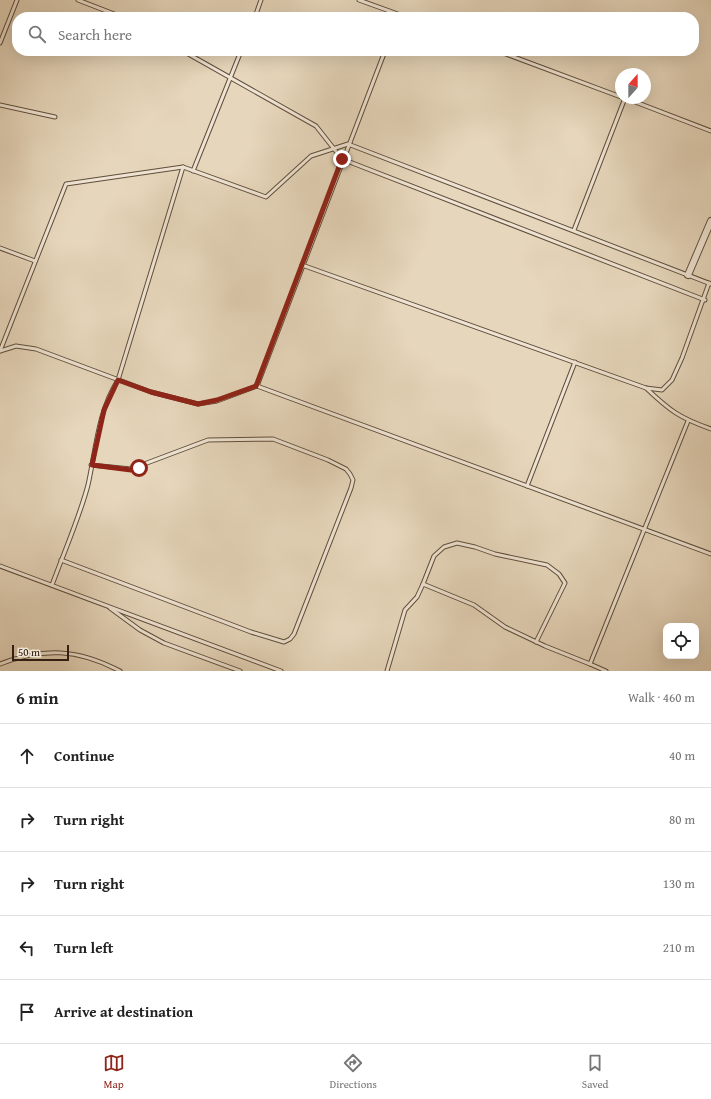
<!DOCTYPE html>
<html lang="en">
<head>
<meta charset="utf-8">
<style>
	:root { --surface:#fff; --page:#f6f6f6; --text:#222; --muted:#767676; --line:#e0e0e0; --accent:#8f2418 }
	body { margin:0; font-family:"Gentium Book Plus",serif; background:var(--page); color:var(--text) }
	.controls { position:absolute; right:12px; bottom:12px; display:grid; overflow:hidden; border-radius:8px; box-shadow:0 4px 16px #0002 }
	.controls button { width:36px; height:36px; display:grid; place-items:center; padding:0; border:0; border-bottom:1px solid var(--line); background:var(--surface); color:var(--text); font:20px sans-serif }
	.compass { position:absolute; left:615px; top:68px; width:36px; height:36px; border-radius:50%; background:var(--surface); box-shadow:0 4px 16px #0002; rotate:21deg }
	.scale { position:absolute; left:12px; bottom:10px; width:57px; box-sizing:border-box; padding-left:4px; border:2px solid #342112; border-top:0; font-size:11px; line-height:14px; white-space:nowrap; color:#342112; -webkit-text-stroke:3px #efe4d3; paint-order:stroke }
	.stop { position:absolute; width:12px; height:12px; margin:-9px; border:3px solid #8f2418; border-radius:50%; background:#fff }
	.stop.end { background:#8f2418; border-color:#fff; box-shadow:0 1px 4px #0008 }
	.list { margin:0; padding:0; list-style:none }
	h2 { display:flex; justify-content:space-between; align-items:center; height:52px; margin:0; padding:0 16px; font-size:17px }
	h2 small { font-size:13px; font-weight:400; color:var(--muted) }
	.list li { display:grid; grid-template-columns:26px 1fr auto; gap:12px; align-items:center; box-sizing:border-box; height:64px; padding:0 16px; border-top:1px solid var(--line) }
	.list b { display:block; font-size:15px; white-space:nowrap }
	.list em { font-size:13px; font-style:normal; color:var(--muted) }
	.icon { flex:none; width:22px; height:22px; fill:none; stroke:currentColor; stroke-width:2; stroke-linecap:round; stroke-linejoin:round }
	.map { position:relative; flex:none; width:711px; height:671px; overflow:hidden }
	.search { position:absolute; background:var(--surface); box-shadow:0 4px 16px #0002; left:12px; right:12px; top:12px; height:44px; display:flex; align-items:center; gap:10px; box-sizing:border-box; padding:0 14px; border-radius:16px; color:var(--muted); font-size:15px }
	.sheet { height:372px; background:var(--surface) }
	nav { display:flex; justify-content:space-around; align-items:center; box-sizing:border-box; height:56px; border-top:1px solid var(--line); background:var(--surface); font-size:11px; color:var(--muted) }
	nav a { display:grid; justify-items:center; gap:2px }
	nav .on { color:var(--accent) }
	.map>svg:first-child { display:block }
</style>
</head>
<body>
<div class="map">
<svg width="711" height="671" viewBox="0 0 711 671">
	<rect width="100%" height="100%" fill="#e6d6bb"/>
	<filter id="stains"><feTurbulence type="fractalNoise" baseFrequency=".005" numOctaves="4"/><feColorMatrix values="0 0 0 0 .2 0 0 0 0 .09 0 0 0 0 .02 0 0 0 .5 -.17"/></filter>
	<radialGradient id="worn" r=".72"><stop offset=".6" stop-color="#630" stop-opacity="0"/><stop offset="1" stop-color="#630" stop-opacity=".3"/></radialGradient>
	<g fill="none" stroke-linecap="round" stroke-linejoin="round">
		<!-- service casing -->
		<g stroke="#604e3c" stroke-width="5">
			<g id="service">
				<polyline points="78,0 122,17"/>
				<polyline points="359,0 406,17"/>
				<polyline points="255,17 261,0"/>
				<polyline points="0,43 17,0"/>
				<polyline points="183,51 316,126 342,159 705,300"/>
				<polyline points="498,51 621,97"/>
				<polyline points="625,98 711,131"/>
				<polyline points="0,105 55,117"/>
				<polyline points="193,171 241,51"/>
				<polyline points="574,230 625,98"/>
				<polyline points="0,248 35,261"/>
				<polyline points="302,265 646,388 662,390 672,380 682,358 709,283"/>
				<polyline points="0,351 66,184 183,167 266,197 311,156 348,144 711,284"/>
				<polyline points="0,351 16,346 36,349 151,392 198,404 217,401 257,386 711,554"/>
				<polyline points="257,386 385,51"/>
				<path d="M646,388C670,411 680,418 711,429"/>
				<polyline points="527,486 575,362"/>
				<polyline points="61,560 251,632 284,642 290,639 294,634 351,488 353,480 350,474 346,469 328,460 273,439 208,440 131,469 91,465"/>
				<polyline points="0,566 281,671"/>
				<polyline points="423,584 434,556 444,547 457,543 475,547 495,554 547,565 559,574 565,583 536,642"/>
				<path d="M52,585C64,552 79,519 88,485C96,449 98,411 118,380L183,167"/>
				<polyline points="110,608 140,630 164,643 240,671"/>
				<path d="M0,664C44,647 78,649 120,671"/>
				<polyline points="387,671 405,610 417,597 423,584 474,605 505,627 545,646 590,664"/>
				<polyline points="606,671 590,664 688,421"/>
			</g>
		</g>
		<!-- minor casing -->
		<g stroke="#604e3c" stroke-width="8">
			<polyline id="minor" points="688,275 711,221"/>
		</g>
		<!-- service -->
		<use href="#service" stroke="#efe4d3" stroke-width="3"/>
		<!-- minor -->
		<use href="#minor" stroke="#efe4d3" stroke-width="6"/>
	</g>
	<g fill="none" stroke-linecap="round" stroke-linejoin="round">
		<!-- route -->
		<polyline stroke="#8f2418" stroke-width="5" points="139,468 131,470 92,465 104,410 118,380 151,392 198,404 217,400 256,386 342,159"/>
	</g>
	<rect width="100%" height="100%" filter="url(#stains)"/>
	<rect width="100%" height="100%" fill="url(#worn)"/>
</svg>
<div class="controls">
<button><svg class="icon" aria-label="locate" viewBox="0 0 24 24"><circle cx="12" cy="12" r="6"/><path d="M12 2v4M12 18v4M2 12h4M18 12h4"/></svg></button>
</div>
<svg class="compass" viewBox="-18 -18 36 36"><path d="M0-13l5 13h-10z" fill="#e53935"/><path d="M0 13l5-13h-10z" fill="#767676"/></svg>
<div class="scale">50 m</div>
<div class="stop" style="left:139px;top:468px"></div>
<div class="stop end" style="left:342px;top:159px"></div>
<div class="search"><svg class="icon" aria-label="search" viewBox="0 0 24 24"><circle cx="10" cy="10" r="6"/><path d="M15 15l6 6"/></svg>Search here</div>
</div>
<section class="sheet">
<h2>6 min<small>Walk · 460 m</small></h2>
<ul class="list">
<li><svg class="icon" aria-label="ahead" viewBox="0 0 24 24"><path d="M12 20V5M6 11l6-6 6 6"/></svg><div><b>Continue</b></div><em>40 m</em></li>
<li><svg class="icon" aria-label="right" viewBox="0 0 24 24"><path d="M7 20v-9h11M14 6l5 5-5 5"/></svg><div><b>Turn right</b></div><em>80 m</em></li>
<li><svg class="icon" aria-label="right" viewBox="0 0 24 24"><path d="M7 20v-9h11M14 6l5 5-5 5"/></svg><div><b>Turn right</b></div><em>130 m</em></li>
<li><svg class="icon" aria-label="left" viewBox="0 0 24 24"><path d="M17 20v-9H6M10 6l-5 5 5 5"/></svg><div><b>Turn left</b></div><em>210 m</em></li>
<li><svg class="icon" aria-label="arrive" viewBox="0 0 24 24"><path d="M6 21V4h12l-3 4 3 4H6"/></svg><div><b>Arrive at destination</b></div></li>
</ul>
</section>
<nav>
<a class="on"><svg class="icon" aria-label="map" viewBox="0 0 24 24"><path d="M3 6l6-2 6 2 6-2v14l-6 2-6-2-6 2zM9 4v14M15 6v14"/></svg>Map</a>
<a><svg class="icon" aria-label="directions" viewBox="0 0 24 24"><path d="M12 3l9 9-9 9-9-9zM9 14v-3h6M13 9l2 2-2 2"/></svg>Directions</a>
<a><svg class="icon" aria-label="saved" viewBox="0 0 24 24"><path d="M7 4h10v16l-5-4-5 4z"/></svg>Saved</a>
</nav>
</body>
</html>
